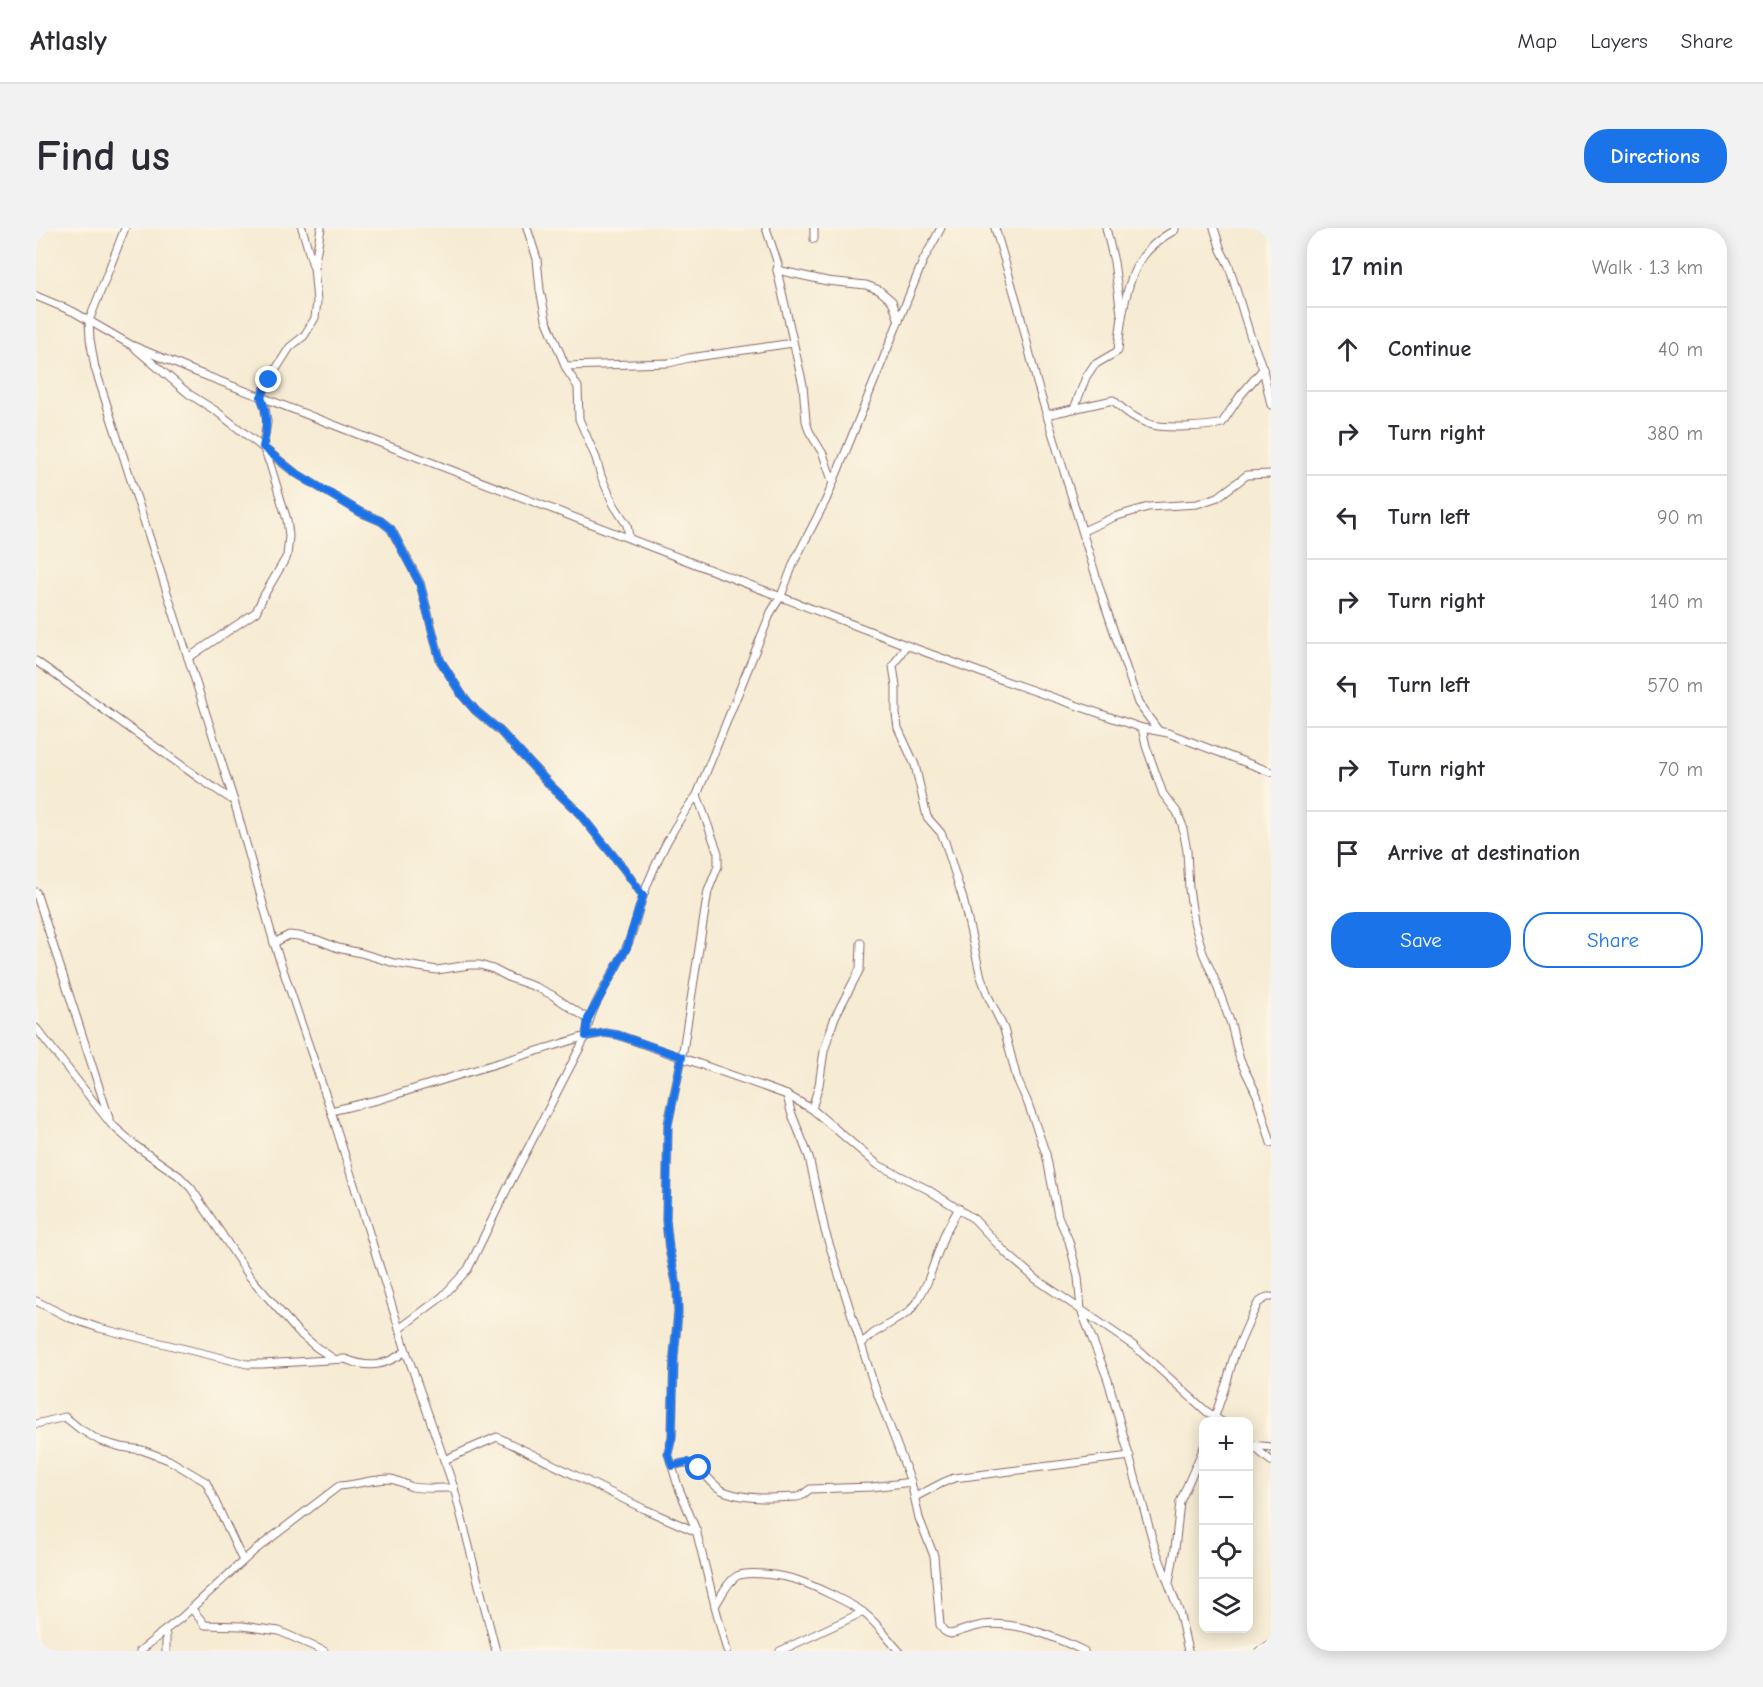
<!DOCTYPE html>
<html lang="en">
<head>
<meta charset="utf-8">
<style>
	:root { --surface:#fff; --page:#f2f2f3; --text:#2b2b33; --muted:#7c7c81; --line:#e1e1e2; --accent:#1a73e8 }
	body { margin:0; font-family:"Comic Neue",sans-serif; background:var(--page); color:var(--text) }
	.controls { position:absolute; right:18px; bottom:18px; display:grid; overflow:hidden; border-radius:12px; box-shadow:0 3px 15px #0003 }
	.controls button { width:54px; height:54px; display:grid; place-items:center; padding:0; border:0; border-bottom:2px solid var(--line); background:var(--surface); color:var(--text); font:30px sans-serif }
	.stop { position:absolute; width:18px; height:18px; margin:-14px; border:4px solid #1a73e8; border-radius:50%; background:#fff }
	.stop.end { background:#1a73e8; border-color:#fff; box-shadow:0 2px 6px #0008 }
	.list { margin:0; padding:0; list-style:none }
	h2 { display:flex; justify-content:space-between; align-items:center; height:78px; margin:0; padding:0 24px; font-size:26px }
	h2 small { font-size:20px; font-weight:400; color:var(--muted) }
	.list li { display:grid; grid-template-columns:39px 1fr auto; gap:18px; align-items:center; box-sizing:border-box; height:84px; padding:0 24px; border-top:2px solid var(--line) }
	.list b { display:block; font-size:22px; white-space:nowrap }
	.list em { font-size:20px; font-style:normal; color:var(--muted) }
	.actions { display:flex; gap:12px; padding:18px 24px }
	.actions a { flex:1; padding:14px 0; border:2px solid var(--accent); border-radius:24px; text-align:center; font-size:21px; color:var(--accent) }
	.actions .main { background:var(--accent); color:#fff }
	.icon { flex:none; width:33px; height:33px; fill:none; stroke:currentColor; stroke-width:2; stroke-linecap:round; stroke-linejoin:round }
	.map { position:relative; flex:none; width:1235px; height:1423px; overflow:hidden; border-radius:24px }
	header { display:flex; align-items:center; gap:36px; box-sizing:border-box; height:84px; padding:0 30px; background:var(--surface); border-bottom:2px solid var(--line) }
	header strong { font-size:28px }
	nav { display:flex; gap:33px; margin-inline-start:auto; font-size:21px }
	.intro { display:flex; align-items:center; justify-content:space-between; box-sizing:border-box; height:144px; padding:0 36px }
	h1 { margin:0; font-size:42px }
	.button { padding:15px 27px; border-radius:24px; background:var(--accent); color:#fff; font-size:21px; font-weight:700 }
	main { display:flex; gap:36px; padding:0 36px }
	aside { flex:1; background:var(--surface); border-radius:24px; box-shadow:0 3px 15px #0003 }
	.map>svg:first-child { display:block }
</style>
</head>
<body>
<header>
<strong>Atlasly</strong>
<nav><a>Map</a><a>Layers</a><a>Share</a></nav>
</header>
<div class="intro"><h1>Find us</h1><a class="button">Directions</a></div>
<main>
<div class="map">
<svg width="1235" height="1423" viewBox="0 0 1235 1423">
	<rect width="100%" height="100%" fill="#fcf5e5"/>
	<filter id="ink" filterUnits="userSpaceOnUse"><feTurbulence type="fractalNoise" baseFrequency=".0167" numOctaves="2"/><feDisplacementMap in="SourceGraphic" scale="12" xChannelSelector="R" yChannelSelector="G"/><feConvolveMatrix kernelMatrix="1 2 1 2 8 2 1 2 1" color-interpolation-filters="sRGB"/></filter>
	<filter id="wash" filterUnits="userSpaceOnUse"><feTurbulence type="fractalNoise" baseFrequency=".008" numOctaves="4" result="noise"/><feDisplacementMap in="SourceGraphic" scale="24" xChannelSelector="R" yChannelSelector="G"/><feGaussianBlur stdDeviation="1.35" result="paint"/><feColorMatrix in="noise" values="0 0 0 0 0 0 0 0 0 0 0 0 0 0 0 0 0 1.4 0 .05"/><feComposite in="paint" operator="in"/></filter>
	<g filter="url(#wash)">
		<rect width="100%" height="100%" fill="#f6ebd3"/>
	</g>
	<g filter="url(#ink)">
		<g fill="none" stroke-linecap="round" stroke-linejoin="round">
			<!-- minor casing -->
			<g stroke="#866666" stroke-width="9">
				<g id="minor">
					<polyline points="89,0 53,93 54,111 59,140 198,573 238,715 295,883 370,1123 418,1260 460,1423"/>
					<polyline points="266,0 277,38"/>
					<polyline points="491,0 501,31 504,62 510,91 531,142 542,159 543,191 560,230 565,248 578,277 591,297 593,309"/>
					<polyline points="730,0 742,36 741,42 767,157 770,193 773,203 787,226 797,255"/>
					<polyline points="959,0 982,78 1001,155 1066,368 1102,475 1122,502"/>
					<polyline points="1070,0 1078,34 1085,86"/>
					<polyline points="1178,0 1185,22 1193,38 1214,107 1227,141 1235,177"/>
					<polyline points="778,11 778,0"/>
					<polyline points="741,42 791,53 830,57 843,62 856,73 863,93"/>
					<polyline points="0,68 38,84 95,117 160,144 870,417 949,446 1106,500 1132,505 1235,544"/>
					<polyline points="100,121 153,166 180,183 258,244 324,284 345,293 355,301 384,355 404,432 426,467 440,483 463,502 515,558 542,584 588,641 607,668"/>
					<polyline points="529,138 633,135 653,130 757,115"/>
					<path d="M1038,181L1050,149L1058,137L1082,123C1084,98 1090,53 1104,33C1112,20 1126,9 1139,2V0"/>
					<path d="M1010,187L1077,172C1088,183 1099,191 1113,196C1128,201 1171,199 1186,195L1204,168L1227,141"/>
					<polyline points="1047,303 1078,289 1112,279 1161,276 1182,269 1211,247 1235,246"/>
					<polyline points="870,417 857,438 860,458 860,486 862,500 879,537 891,589 905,605 909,614 927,671 945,749 953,770 968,801 981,851 991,873 1010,926 1022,988 1033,1013 1042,1049 1045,1082 1072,1152 1118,1317 1143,1383 1152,1423"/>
					<polyline points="152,430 220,384 227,369 251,328 253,308 251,292 234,236 227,219 231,194 229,179 225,169 233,152 254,119 268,108 279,90 281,74 278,39 285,0"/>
					<polyline points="0,433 163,550 198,573"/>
					<polyline points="1106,500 1110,518 1127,566 1141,584 1146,596 1151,623 1153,661 1158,694 1167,725 1178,750 1195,796 1204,832 1221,867 1235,915"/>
					<polyline points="661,567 682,625 682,638 672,663 646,829 632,896 630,992 633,1021 641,1058 642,1085 638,1128 636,1209 632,1225 642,1258 660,1302 679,1378"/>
					<polyline points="0,664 73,890"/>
					<polyline points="238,715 253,707 262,708 282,712 302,720 325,725 358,735 401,742 433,737 444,737 457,741 474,750 500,759 516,767 552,791"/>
					<polyline points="0,800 75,896 100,918 143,948 155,960 214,1049 262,1104 280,1119 298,1131"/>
					<path d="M751,867L755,884L773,929L789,1003L825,1116L838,1157L875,1254L883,1290L898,1328L904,1397C907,1402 908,1405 915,1406C925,1403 936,1399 947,1397C981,1393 1017,1408 1048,1423"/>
					<polyline points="776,881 783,857 788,823 793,807 799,789 824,741 825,715"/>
					<polyline points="295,883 345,871 550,808 569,805 582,807 751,867 776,881 842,937 891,961 938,991 970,1025 1000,1051 1098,1118 1170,1183 1186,1194"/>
					<path d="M0,1073L34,1090L63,1100L211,1136H226L309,1131C334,1141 349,1138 370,1123"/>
					<path d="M363,1101L407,1068L432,1041L471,961L550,808C554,776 577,749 590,720C598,704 601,685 607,668C619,635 639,594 661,567L735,384L745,368L758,334L790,272L887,33L905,0"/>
					<polyline points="825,1116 838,1105 873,1084 882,1072 891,1055 909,1005 923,980"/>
					<polyline points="1177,1194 1191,1153 1198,1128 1216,1087 1222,1075 1231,1069 1235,1069"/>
					<polyline points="0,1196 29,1189 44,1201 64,1213 85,1219 106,1222 133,1232 170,1254 207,1333"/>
					<polyline points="1212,1214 1235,1233"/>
					<polyline points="1216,1217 1235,1219"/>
					<polyline points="408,1232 461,1209 608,1281 661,1304"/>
					<path d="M636,1238C640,1237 645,1235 649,1235C666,1235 674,1259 690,1264C713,1272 737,1270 761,1269L765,1268L774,1261L836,1259L875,1254"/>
					<polyline points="879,1269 906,1255 918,1250 1094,1228"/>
					<polyline points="1133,1355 1139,1321 1144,1274 1168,1219"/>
					<polyline points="156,1381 169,1397 206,1398 243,1403 288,1423"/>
					<path d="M124,1406L145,1390L218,1323L303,1258C320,1257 336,1251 354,1251C362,1252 368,1256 376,1259C384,1261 408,1260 418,1260"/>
					<polyline points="104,1423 126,1405 130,1407 130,1423"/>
					<path d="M691,1423L679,1378C685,1369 691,1354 701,1348C713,1342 748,1348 761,1352C776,1357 817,1376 828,1385C842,1396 851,1410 863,1423"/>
					<polyline points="744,1423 827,1384"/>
					<polyline points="1223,1423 1235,1417"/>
				</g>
			</g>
			<!-- minor -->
			<use href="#minor" stroke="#fff" stroke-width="7"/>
		</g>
	</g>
	<g fill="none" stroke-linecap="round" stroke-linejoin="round" filter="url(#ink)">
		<!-- route -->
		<path stroke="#1a73e8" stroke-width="8" d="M233,152L225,169C232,186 231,201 227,219L258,244L324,284L345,293L355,301L384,356L404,432L426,467L440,483L463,502L515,558L542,584L588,641L607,668L591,719L552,791L550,808L569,805L582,807L646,829L632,897L630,992L633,1021L641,1058L642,1084L638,1128L636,1209L632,1225L636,1238L651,1234L663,1240"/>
	</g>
</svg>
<div class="controls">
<button>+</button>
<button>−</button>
<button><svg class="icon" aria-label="locate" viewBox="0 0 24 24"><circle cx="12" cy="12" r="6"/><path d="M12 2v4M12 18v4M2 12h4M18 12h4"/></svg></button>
<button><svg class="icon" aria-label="layers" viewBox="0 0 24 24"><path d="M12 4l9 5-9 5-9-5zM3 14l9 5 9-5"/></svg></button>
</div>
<div class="stop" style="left:663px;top:1240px"></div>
<div class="stop end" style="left:233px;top:152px"></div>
</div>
<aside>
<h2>17 min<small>Walk · 1.3 km</small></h2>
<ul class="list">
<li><svg class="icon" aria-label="ahead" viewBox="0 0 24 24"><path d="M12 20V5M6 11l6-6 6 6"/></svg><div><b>Continue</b></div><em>40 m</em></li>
<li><svg class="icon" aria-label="right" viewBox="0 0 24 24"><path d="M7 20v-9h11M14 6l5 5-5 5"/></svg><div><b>Turn right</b></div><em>380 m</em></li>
<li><svg class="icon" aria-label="left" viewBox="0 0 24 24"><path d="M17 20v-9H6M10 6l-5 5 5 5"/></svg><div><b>Turn left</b></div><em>90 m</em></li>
<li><svg class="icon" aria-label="right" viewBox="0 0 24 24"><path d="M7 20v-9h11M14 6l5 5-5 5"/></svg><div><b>Turn right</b></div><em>140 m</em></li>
<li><svg class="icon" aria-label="left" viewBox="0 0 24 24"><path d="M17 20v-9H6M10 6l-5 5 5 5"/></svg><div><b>Turn left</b></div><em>570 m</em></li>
<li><svg class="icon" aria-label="right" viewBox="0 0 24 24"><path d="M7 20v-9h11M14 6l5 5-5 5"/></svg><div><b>Turn right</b></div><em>70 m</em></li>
<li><svg class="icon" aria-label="arrive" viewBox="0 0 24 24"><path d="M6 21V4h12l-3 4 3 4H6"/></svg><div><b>Arrive at destination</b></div></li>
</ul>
<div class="actions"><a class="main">Save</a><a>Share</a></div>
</aside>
</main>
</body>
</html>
